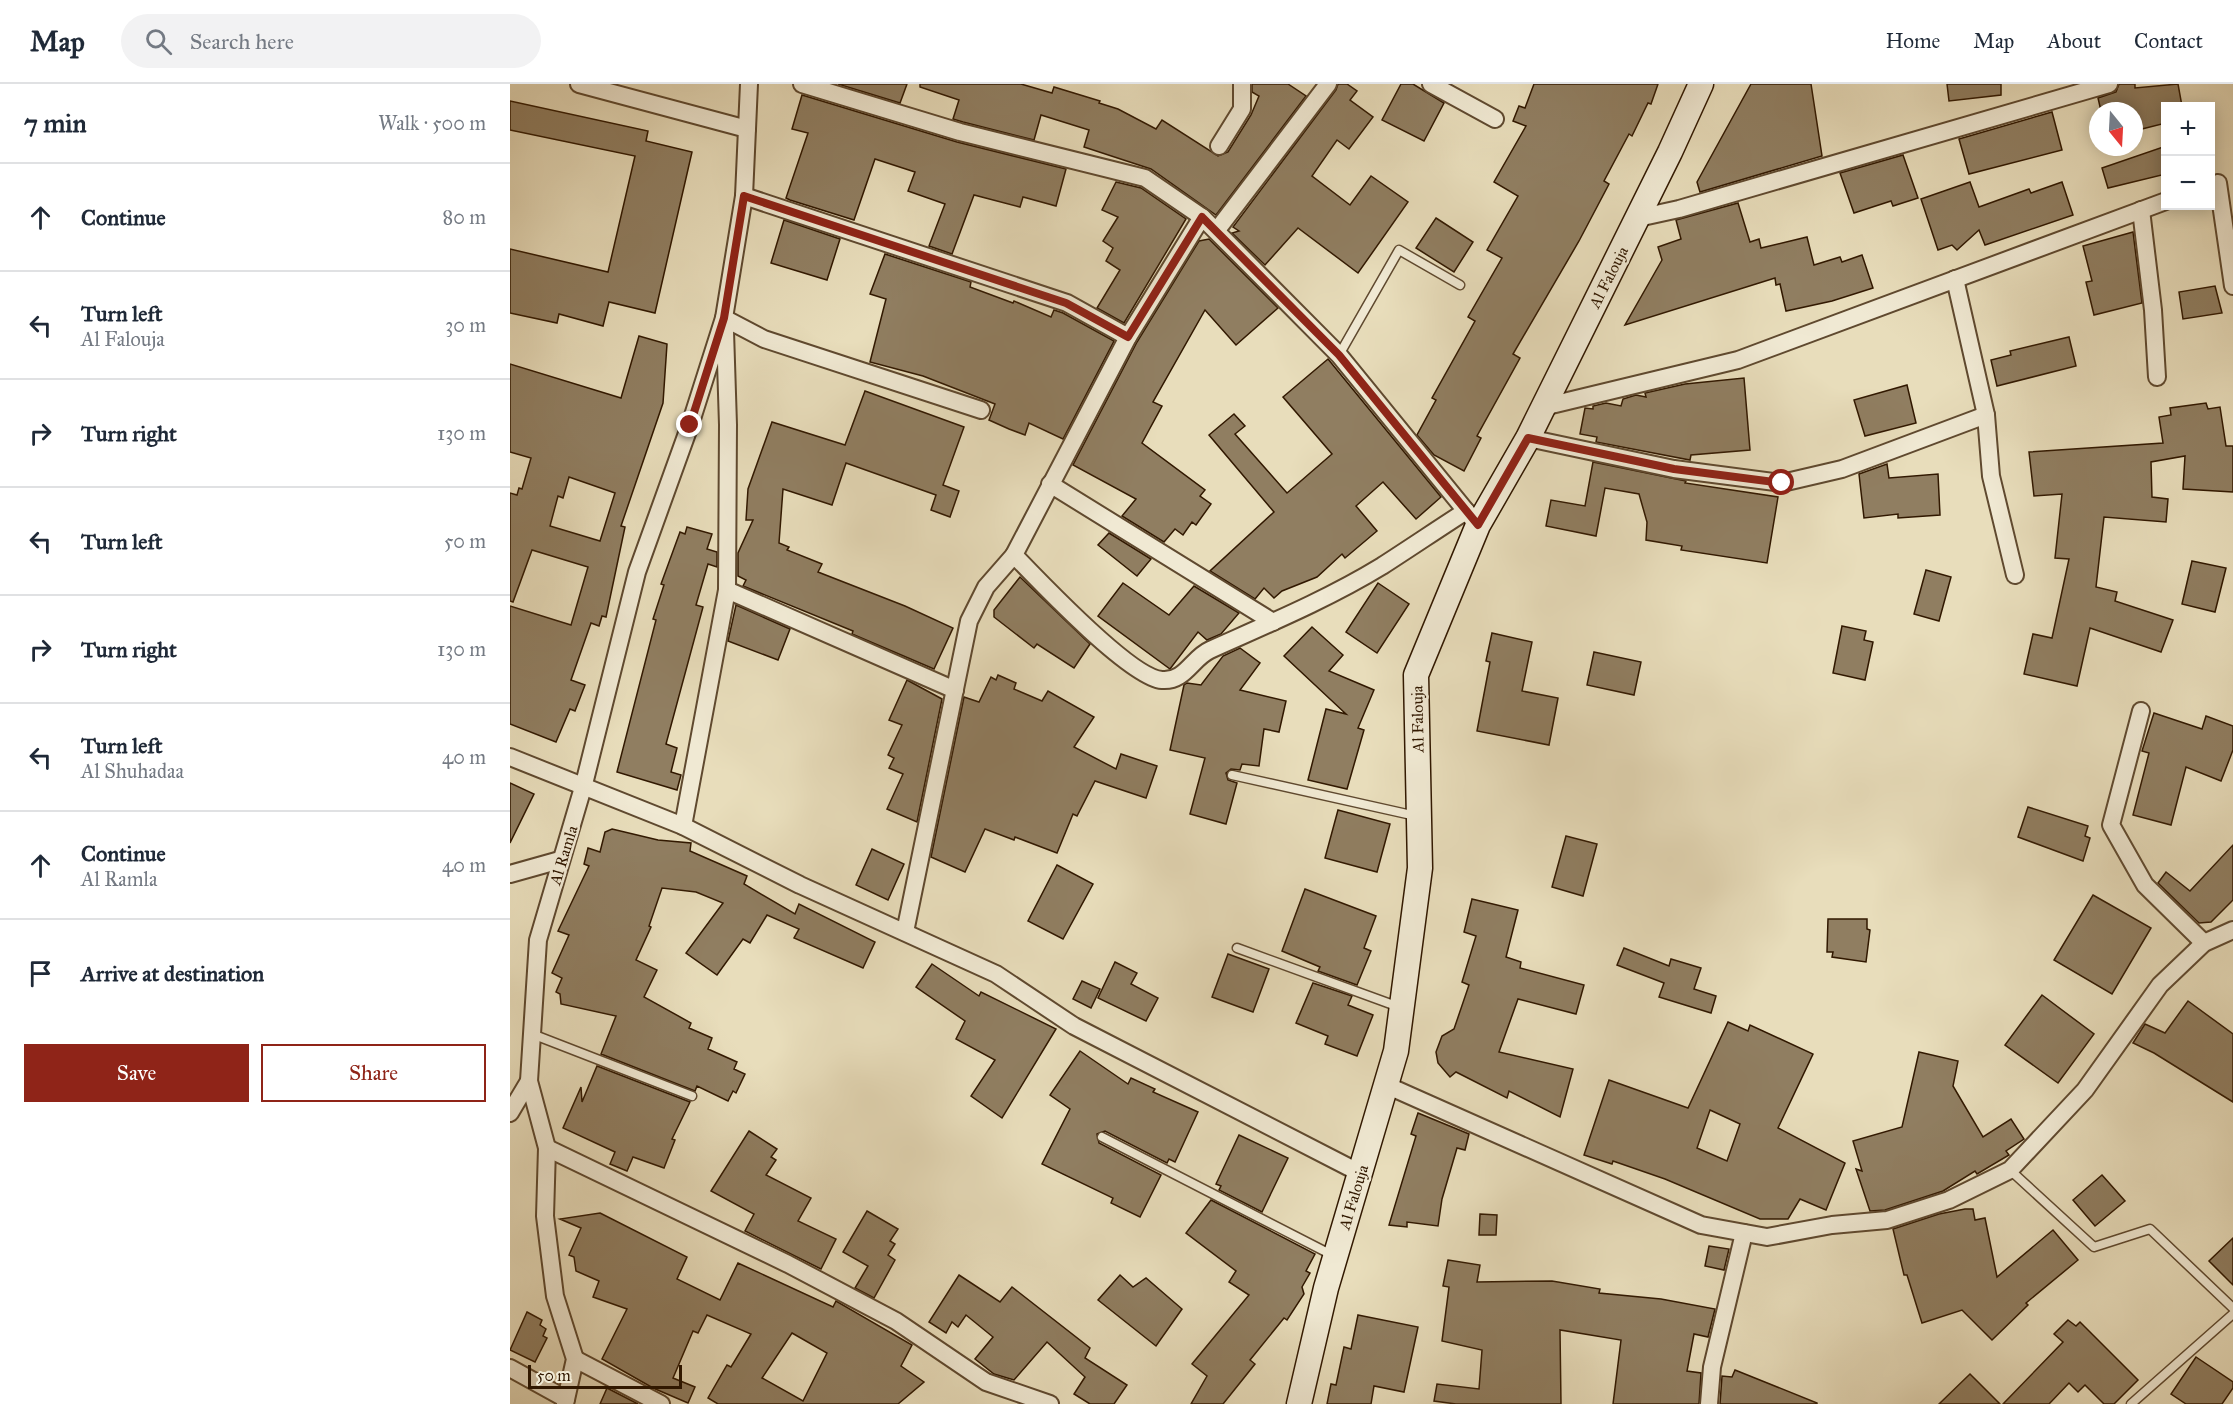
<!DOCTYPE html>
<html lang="en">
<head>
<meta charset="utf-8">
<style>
	:root { --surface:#fff; --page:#f2f2f3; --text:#1f2937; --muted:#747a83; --line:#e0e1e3; --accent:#8f2418 }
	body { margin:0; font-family:"IM FELL Great Primer",serif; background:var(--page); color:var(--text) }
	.controls { position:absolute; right:18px; top:18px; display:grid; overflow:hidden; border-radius:0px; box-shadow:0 3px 15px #0003 }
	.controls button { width:54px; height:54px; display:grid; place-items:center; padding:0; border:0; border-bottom:2px solid var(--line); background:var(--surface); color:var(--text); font:30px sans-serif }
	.compass { position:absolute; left:1579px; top:18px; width:54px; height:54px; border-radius:50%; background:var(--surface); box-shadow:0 3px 15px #0003; rotate:162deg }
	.scale { position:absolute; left:18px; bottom:15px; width:154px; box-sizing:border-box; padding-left:6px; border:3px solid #311800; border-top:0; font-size:16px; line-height:21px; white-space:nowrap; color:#311800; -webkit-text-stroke:4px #f0e9d3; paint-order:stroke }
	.stop { position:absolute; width:18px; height:18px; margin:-14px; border:4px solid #8f2418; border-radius:50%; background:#fff }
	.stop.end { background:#8f2418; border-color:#fff; box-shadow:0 2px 6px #0008 }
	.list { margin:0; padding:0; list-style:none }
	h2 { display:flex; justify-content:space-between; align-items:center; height:78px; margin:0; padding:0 24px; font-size:26px }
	h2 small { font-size:20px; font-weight:400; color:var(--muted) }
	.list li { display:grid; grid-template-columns:39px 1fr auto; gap:18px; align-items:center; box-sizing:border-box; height:108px; padding:0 24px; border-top:2px solid var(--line) }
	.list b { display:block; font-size:22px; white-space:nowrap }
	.list p { margin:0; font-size:20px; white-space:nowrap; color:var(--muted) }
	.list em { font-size:20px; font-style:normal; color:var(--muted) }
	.actions { display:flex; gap:12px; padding:18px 24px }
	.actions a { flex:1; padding:14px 0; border:2px solid var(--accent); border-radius:0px; text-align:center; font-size:21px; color:var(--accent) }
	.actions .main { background:var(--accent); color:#fff }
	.icon { flex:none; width:33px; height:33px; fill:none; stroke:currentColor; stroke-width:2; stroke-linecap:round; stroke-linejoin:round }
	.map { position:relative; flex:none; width:1723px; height:1320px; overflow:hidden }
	header { display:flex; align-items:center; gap:36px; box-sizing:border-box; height:84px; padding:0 30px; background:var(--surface); border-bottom:2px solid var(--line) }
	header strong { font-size:28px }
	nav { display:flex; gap:33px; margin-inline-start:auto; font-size:21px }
	.search { width:420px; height:54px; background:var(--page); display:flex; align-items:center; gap:15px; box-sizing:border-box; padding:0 21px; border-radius:33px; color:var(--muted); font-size:22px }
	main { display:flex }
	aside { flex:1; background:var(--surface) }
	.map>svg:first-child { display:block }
</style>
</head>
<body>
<header>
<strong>Map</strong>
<div class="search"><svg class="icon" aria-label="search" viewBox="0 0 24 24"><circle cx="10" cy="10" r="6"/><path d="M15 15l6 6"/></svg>Search here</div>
<nav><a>Home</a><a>Map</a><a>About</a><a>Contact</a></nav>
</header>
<main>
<aside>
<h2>7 min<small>Walk · 500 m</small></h2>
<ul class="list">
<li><svg class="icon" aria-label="ahead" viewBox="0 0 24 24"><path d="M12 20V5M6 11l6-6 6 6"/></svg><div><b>Continue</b></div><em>80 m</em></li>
<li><svg class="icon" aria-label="left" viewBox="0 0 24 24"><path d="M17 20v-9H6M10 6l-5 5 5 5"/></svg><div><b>Turn left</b><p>Al Falouja</p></div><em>30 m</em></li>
<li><svg class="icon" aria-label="right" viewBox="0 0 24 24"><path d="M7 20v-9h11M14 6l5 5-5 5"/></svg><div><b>Turn right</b></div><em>130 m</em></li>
<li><svg class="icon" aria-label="left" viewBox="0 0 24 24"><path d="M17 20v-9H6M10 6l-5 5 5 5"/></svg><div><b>Turn left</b></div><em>50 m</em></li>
<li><svg class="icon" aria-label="right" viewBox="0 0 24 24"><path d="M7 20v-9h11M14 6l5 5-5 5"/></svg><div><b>Turn right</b></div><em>130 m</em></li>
<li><svg class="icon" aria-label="left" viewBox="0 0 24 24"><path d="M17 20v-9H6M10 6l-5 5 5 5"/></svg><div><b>Turn left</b><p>Al Shuhadaa</p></div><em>40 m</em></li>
<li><svg class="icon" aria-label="ahead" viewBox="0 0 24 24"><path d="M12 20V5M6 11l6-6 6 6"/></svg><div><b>Continue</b><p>Al Ramla</p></div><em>40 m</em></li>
<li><svg class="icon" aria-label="arrive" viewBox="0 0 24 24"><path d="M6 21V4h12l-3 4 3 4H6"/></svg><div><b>Arrive at destination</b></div></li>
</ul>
<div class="actions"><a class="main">Save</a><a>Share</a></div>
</aside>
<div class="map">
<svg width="1723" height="1320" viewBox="0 0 1723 1320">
	<rect width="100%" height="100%" fill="#e8ddbb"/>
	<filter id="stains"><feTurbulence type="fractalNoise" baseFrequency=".00333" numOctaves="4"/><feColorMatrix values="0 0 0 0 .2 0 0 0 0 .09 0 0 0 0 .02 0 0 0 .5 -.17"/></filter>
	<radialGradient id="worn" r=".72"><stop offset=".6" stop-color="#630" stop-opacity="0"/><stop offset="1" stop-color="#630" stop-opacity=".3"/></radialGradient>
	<!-- building -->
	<g fill="#907e61" stroke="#311800" stroke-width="1.5" fill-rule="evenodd">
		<polygon points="328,0 397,0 390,19"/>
		<polygon points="410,0 511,0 542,9 544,3 590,17 589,19 608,25 646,45 652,36 708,72 718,68 741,31 749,12 742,8 742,0 778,0 796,12 706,131 641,85 574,63 579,46 531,31 524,56 453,38 443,35 449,16 410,3"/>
		<polygon points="828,0 837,0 847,7 840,16 863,33 839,65 827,56 802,92 840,121 861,92 898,118 848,189 788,144 755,181 722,149 729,147 723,143 826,6"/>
		<polygon points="891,0 903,0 934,19 914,57 872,36"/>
		<polygon points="1024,0 1148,0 1141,20 1138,19 1122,52 1119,50 1094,97 1099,100 1069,157 1003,270 1010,274 967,352 971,354 954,387 924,371 907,351 926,316 922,314 965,237 958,233 992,174 977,166 1008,112 984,98 1016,42 1003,37 1009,22 1015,24"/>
		<polygon points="1241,0 1301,0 1312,72 1190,108 1187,98"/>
		<polygon points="1437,0 1491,0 1491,11 1439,17"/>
		<polygon points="1609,0 1625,0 1625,4 1668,0 1672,22 1656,22 1656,39 1624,47 1624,27 1591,27 1588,14 1606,8"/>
		<polygon points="292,11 447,58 556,85 546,122 513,113 510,123 464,111 442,170 419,162 435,120 398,107 405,88 365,75 344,136 280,116 276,114 298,49 282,45"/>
		<polygon points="0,17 138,47 136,57 182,68 145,229 99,218 93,242 49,230 47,239 0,229 0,165 98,188 125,72 0,46"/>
		<polygon points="1542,28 1552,66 1459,90 1449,55"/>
		<polygon points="1656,62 1656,90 1598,104 1592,84"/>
		<polygon points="1393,71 1408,114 1383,122 1381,117 1344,129 1330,89"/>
		<polygon points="606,98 631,104 676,135 614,239 587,224 610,186 596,177 603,164 593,157 608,133 592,126"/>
		<polygon points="1460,98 1469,123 1519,105 1521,109 1552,98 1563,131 1475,161 1469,146 1447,166 1442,161 1428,166 1411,115"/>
		<polygon points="1228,119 1240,158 1249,155 1251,164 1297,153 1304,181 1330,173 1332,178 1352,171 1363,204 1322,217 1276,227 1270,200 1266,201 1265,194 1115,241 1152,176 1148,163 1171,155 1166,136"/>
		<polygon points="926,134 963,158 944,188 906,164"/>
		<polygon points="274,136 330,155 317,196 261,179"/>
		<polygon points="1623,148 1632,219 1584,231 1576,198 1582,197 1573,162"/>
		<polygon points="699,155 768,224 726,261 695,226 643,318 652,322 632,359 695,406 690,412 701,420 686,441 682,438 673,451 665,445 654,458 612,432 626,415 563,381 627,258 689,157"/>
		<polygon points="375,170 461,198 460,203 503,219 504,217 541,233 544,226 553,229 604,257 553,355 519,339 515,351 499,345 479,336 485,320 413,292 360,278 376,215 360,210"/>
		<polygon points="1705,202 1712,229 1673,235 1669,208"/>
		<path d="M129,252L157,260L153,319L111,442L115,443L96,533L92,532L89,542L81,539L61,596L75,601L65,627L60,625L46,658L0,640V522L61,541L78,483L22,466L3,518L0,517V409L7,411L9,404L12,405L21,374L0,368V280L111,314ZM59,393L105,409L90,457L40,442L48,412L53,414Z"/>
		<polygon points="1559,253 1566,282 1487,302 1481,276 1501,271 1500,267"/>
		<polygon points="818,275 931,413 906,435 873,398 846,422 867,447 835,474 832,470 807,493 772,507 764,514 754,504 745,515 700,487 764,428 699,351 724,330 735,342 725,350 777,409 822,370 773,313"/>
		<polygon points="1234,294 1240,366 1181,371 1180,376 1086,358 1087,353 1070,350 1075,324 1083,325 1083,322 1096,319 1111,322 1113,315 1126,311 1136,313 1135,309 1175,300"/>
		<polygon points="1397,301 1406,339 1355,352 1344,316"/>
		<polygon points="355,307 454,343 433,401 449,407 440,433 421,426 426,411 336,379 322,421 273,405 269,459 279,463 277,466 312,480 308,488 395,522 443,544 424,585 342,550 343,547 233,502 236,496 228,492 228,469 243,436 236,436 238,405 262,338 335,361"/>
		<polygon points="1696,319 1698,325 1710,323 1716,362 1723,362 1723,408 1673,405 1675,372 1641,378 1642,413 1658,415 1656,438 1594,433 1586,503 1607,508 1605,517 1663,536 1651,568 1580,544 1567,602 1514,590 1523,550 1542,554 1559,475 1545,474 1552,410 1524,412 1519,368 1653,359 1649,333 1661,331 1660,324"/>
		<polygon points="1083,378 1176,397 1175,399 1268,413 1257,479 1171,466 1172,462 1136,456 1137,438 1129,410 1095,404 1086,452 1036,442 1041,416 1075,422"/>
		<polygon points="1377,380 1379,394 1428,390 1430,431 1388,434 1388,430 1354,434 1349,390"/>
		<polygon points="177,443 202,450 197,465 207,468 207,483 198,480 186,521 193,523 156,660 167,664 161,688 171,691 167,706 107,688 146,536 143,535 154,501 151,500 170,448 175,450"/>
		<polygon points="599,449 641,475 627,492 588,461"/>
		<polygon points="1682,477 1716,484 1705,528 1672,520"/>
		<polygon points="1416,486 1441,493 1429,537 1404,530"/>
		<polygon points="510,493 580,560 564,584 527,560 524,564 484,533 484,526"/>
		<polygon points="613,499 659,531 684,502 729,529 711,550 697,556 688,548 660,585 588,532"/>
		<polygon points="868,499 899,520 867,569 836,548"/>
		<polygon points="226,521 280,545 268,576 218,557"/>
		<polygon points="1332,542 1356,547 1354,556 1363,558 1355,596 1323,589"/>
		<polygon points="802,543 833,571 819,587 864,606 848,644 854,646 837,705 798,696 816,625 836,630 774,572"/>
		<polygon points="982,549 1022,558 1012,607 1048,614 1039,661 967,647 980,578 976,577"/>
		<polygon points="730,564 750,579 730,606 776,617 769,648 754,645 749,682 732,680 730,686 721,685 716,689 718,696 727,699 716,740 680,730 695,674 660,666 674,601 677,599 691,601 713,572"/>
		<polygon points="1084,568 1131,578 1124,611 1077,601"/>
		<polygon points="488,591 506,599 504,605 532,617 538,607 584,633 564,663 606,685 611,670 647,682 636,714 585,697 567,732 563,730 547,769 505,753 504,756 475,745 455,788 421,773 454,613 469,618 481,593 486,596"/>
		<polygon points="397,596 432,615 407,738 377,725 393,690 379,684 384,674 378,671 392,641 379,636"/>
		<polygon points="1644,629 1692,645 1696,632 1723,642 1723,666 1711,697 1676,683 1661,741 1623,731 1639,669 1632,667"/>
		<polygon points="0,699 24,710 0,759"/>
		<polygon points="1518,723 1578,742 1575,752 1580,754 1573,777 1508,753"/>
		<polygon points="828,726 880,740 867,788 815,774"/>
		<polygon points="102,745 148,756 181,759 180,767 237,792 234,800 285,830 289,820 365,858 353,884 284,854 289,845 257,831 240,859 233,855 207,891 176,869 213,819 186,808 152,804 139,842 141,843 126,876 147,886 134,913 181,939 179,944 202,954 198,965 227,978 224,985 235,990 226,1009 223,1007 218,1017 187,1002 185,1007 91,970 106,932 51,920 50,910 46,908 52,894 42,889 59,851 48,847 79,782 74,780 78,764 90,768 95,748"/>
		<polygon points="1056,752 1087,760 1073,812 1042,803"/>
		<polygon points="1723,761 1723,816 1701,838 1689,839 1648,799 1656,788 1680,807"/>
		<polygon points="362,765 394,780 378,816 346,801"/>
		<polygon points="547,781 583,800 553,855 518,837"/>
		<polygon points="795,805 866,832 854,864 861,867 847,901 808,887 810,883 772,867"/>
		<polygon points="1583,811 1641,844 1602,910 1544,876"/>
		<polygon points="962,815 1008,826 996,873 1011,878 1010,884 1074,901 1066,930 1008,915 989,968 1063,985 1050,1033 999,1007 997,1014 946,988 940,993 928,979 926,968 932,952 944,945 959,901 952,898 966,852 954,848"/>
		<polygon points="1318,835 1357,835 1357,845 1360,846 1356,878 1322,873 1323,868 1317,868"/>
		<polygon points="1114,864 1159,882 1161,875 1191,884 1184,905 1206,912 1201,929 1149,913 1154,899 1107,881"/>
		<polygon points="718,870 759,885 743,928 702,913"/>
		<polygon points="605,878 627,889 621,900 648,914 636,937 588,914"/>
		<polygon points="422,880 469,912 471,908 546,945 492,1034 461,1012 485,976 446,955 455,937 406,903"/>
		<polygon points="572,897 590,905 581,924 563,915"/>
		<polygon points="803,899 842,912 838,921 863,931 847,972 815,960 818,952 786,939"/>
		<polygon points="1532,911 1584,950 1548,999 1495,961"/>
		<polygon points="1678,917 1723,950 1723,1018 1644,969 1623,959 1635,940 1655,949"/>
		<path d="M1218,938L1238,947L1240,941L1303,970L1268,1044L1335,1079L1316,1126L1290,1115L1278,1135H1250L1155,1095L1103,1077L1102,1080L1074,1071L1099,996L1178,1024ZM1200,1026L1230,1040L1217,1077L1187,1064Z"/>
		<polygon points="570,967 618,1000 621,994 645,1005 643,1008 688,1028 665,1078 659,1075 657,1079 595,1047 587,1050 589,1059 651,1091 630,1133 601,1119 603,1114 532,1080 560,1025 540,1011"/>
		<polygon points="1409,968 1448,977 1443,1002 1473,1053 1501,1035 1514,1055 1496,1067 1499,1071 1467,1090 1465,1087 1433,1107 1375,1126 1360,1127 1346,1085 1352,1087 1343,1057 1392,1043"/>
		<polygon points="87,982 180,1018 162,1055 165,1056 154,1084 123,1073 117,1087 100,1080 105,1068 53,1044 71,1003 72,1018"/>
		<polygon points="908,1029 959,1050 955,1066 947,1064 932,1115 928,1142 897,1138 897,1143 879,1141 906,1052 901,1050"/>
		<polygon points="239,1047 267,1065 261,1073 266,1076 256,1091 301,1114 288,1137 326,1155 311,1185 235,1147 244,1130 201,1107"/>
		<polygon points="729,1051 778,1074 752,1128 709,1106 711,1102 706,1100"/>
		<polygon points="1592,1091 1615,1117 1585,1142 1563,1116"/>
		<polygon points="701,1116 805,1170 796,1187 800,1189 792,1203 794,1210 777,1236 774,1234 740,1276 745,1280 713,1320 681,1320 697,1292 682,1280 739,1211 719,1198 726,1187 676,1149"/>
		<polygon points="1455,1125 1463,1125 1465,1136 1475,1134 1487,1193 1543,1146 1568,1176 1516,1219 1518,1221 1482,1256 1452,1226 1412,1239 1397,1191 1394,1191 1383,1145 1429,1130"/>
		<polygon points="357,1127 388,1145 380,1157 385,1160 378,1171 385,1176 364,1214 345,1204 358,1182 333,1168"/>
		<path d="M90,1129L177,1173L167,1195L210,1216L228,1179L323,1223L326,1217L402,1261L391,1282L414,1298L388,1320H208L198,1314L217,1281L221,1283L241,1250L197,1231L188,1249L183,1247L163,1294L185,1303L178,1319L143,1304L92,1275L117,1225L83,1213L89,1197L66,1187L64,1173L59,1171L71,1144L50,1135ZM282,1249L317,1269L293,1317L252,1294Z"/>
		<polygon points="970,1130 987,1131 986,1151 969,1151"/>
		<polygon points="1723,1154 1723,1201 1699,1177"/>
		<polygon points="1199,1162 1219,1165 1214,1186 1195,1182"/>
		<polygon points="938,1176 970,1181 967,1198 1042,1197 1090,1205 1089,1209 1151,1215 1205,1225 1198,1253 1184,1250 1177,1287 1191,1289 1189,1320 1103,1320 1111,1256 1050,1246 1051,1320 946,1320 924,1317 927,1300 969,1305 972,1266 932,1257 939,1203 933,1202"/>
		<polygon points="449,1191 490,1218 502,1203 580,1264 575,1274 617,1301 604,1320 580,1320 564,1310 575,1293 537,1258 504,1296 484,1290 465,1275 483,1253 456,1231 448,1243 442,1238 436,1249 419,1238"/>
		<polygon points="610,1191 623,1203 636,1194 672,1225 646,1262 588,1216"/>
		<polygon points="17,1228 32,1236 30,1241 36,1245 33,1252 37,1254 25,1278 0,1266"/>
		<polygon points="848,1231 908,1243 894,1308 864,1302 861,1320 817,1320 821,1300 826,1301 834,1263 841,1265"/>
		<polygon points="1558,1236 1566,1242 1570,1238 1628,1296 1604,1320 1594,1320 1575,1301 1568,1308 1559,1299 1539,1320 1493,1320 1553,1258 1544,1250"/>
		<polygon points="1686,1273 1723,1298 1723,1304 1712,1320 1676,1320 1661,1310"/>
		<polygon points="1225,1286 1307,1319 1307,1320 1210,1320 1212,1292 1222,1293"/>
		<polygon points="1460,1290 1490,1320 1429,1320"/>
		<polygon points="97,1304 128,1320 90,1320"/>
	</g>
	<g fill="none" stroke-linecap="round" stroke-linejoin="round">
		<!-- service casing -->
		<g stroke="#5f492f" stroke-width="11">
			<g id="service">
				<polyline points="829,271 889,166 950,201"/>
				<polyline points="722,691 906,732"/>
				<polyline points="727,864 889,923"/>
				<polyline points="22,950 182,1012"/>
				<polyline points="592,1053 822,1171"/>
				<polyline points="1500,1086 1584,1163 1640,1145 1723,1224"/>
				<polyline points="1621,1320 1723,1230"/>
			</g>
		</g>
		<!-- minor casing -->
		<g stroke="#5f492f" stroke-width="20">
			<g id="minor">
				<polyline points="69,0 237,45"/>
				<polyline points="292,0 450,48 635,94 692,133"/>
				<polyline points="921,0 985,35"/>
				<polyline points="709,62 732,25 732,0"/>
				<polyline points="1708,99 1723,202"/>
				<polyline points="234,112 557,219 618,253 504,471"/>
				<polyline points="1631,126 1643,226 1647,293"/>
				<polyline points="1128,134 1169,125 1599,0"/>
				<polyline points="707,146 818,0"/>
				<polyline points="1445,195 1476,331 1481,392 1505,491"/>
				<polyline points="214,234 254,255 471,326"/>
				<polyline points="618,253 692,133 829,271 956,427"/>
				<polyline points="1033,323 1228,276 1656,117"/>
				<polyline points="1018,354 1164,385 1272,399 1332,385 1476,331"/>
				<polyline points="540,400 763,538"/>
				<polyline points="217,506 445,606"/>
				<polyline points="1631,627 1601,741 1635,801 1694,859"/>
				<polyline points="0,673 173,742 290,801 486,890 564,942 850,1089"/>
				<polyline points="173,742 217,506 218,341 215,247"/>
				<polyline points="0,790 50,776"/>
				<path d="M395,848L459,537L476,503L504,471C529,497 621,594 652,596C675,598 682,574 700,566C758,540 818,515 872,482C900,464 928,445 956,427L968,441"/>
				<polyline points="876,1001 1191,1141 1257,1153 1322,1141 1377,1136 1439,1116 1500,1086 1575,1006 1650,901 1694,859 1723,846"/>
				<polyline points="0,1029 19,997"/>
				<polyline points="37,1064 278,1180 386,1237 476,1298 540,1320"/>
				<polyline points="65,1275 151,1320"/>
				<polyline points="0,1284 56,1315"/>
				<polyline points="55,1320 65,1275 45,1212 35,1132 37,1064 19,997 28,856 74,700 127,488 180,341 214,234 234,112 239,0"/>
				<polyline points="1199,1320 1202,1283 1234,1149"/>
			</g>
		</g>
		<!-- secondary casing -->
		<g stroke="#311800" stroke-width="27">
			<polyline id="secondary" points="789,1320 816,1204 886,967 910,784 906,591 968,441 1018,354 1160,68 1191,0"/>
		</g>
		<!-- service -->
		<use href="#service" stroke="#f0e9d3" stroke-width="8"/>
		<!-- minor -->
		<use href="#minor" stroke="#f0e9d3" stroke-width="16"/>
		<!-- secondary -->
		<use href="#secondary" stroke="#f0e9d3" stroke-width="24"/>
	</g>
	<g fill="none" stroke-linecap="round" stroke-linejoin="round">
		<!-- route -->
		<polyline stroke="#8f2418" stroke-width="8" points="180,341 214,234 234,112 556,219 618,253 692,133 829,271 968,441 1018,354 1164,385 1272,399"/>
	</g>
	<g text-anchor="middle" stroke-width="5" stroke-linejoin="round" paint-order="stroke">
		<!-- street labels -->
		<g font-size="16" fill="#311800" stroke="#f0e9d3">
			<text transform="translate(1098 193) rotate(-63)" y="6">Al Falouja</text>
			<text transform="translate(907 635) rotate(-91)" y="6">Al Falouja</text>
			<text transform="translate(53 771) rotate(-73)" y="6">Al Ramla</text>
			<text transform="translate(843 1113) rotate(-73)" y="6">Al Falouja</text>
		</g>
	</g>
	<rect width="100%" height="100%" filter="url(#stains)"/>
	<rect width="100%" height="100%" fill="url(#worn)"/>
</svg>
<div class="controls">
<button>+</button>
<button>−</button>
</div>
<svg class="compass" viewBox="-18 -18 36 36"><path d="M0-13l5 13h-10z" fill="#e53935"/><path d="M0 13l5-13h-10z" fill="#747a83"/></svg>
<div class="scale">50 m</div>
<div class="stop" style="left:1272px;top:399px"></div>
<div class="stop end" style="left:180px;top:341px"></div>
</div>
</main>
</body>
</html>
